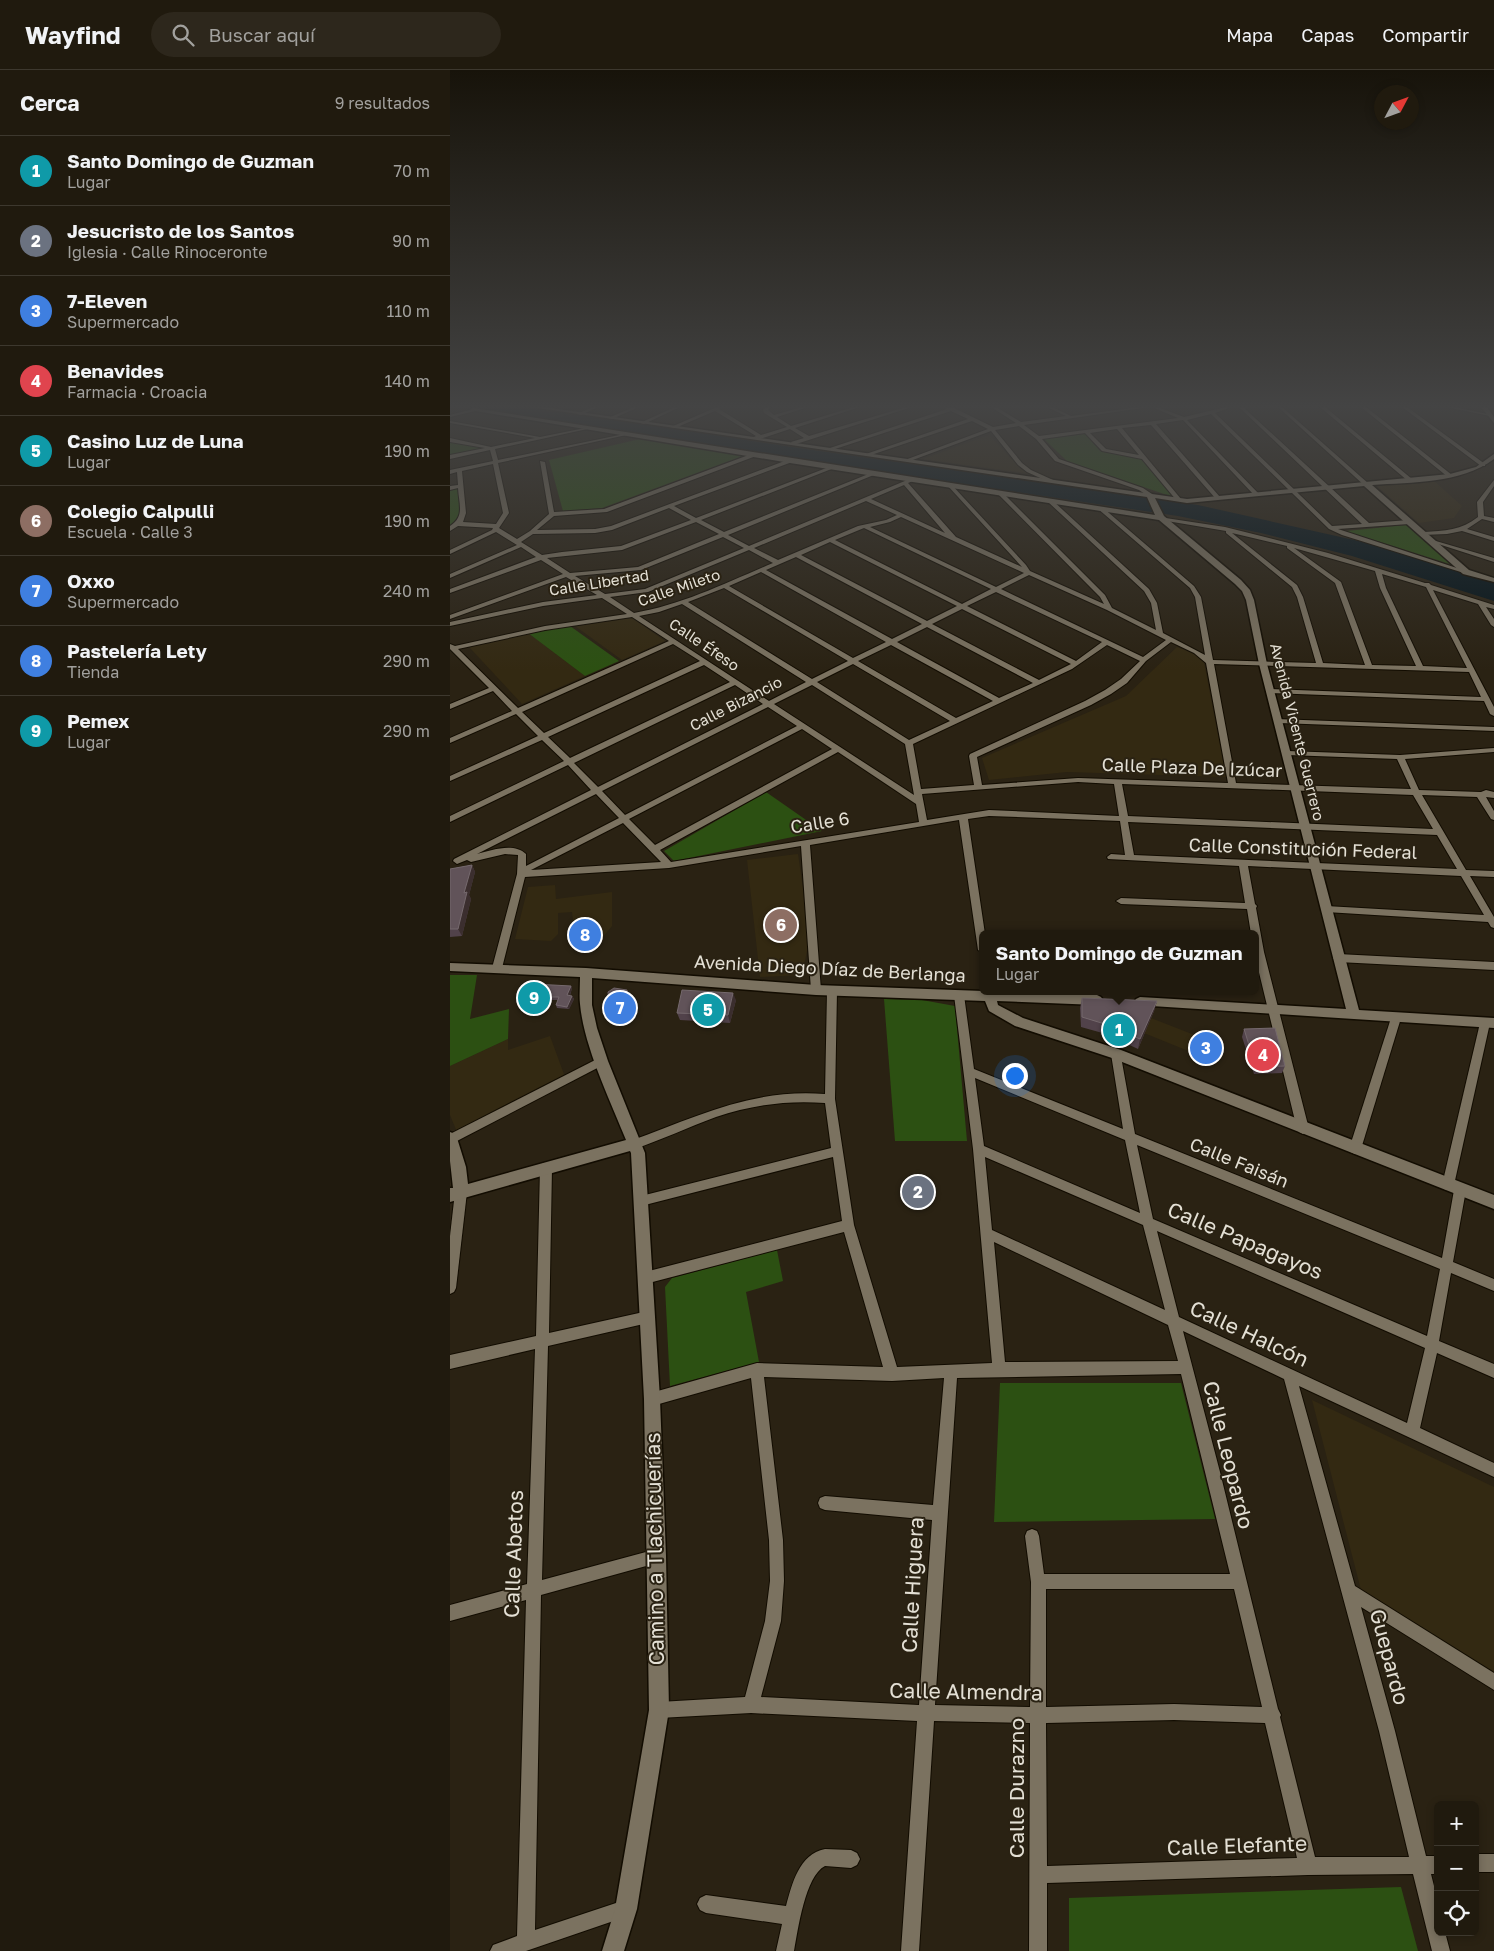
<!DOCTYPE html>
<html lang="es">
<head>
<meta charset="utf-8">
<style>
	:root { --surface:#201a0e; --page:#2d271c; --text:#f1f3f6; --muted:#a2a19e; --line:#3d382e; --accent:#c3a7f2 }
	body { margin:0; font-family:"Golos Text",sans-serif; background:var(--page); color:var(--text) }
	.controls { position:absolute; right:15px; bottom:15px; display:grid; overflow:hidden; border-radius:8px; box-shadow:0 2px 8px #0003 }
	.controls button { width:45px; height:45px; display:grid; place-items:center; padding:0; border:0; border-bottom:1px solid var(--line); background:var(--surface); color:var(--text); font:25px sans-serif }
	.compass { position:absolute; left:924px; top:15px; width:45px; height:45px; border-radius:50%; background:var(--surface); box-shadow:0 2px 8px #0003; rotate:49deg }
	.you { position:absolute; left:564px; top:1005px; width:18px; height:18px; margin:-12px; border:4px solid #fff; border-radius:50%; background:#1a73e8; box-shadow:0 0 0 8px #1a73e833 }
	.badge { display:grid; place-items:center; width:32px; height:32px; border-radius:50%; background:var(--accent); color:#fff; font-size:16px; font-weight:700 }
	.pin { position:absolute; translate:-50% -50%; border:2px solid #fff; box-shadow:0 1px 5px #0006 }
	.popup { position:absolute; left:529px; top:860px; width:280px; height:65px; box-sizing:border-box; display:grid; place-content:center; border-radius:8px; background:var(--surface); filter:drop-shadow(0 1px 4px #0005); font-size:16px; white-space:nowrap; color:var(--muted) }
	.popup b { font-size:19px; color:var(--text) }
	.popup::after { content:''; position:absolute; left:50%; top:100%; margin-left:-10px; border:10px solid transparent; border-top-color:var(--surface) }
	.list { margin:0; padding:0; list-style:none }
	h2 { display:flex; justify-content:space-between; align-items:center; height:65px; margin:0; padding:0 20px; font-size:21px }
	h2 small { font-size:16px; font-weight:400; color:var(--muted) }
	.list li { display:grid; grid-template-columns:32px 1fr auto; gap:15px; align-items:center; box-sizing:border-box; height:70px; padding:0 20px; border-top:1px solid var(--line) }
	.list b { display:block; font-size:19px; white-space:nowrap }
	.list p { margin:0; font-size:16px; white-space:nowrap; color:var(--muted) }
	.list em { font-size:16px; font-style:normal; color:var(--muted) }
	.icon { flex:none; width:28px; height:28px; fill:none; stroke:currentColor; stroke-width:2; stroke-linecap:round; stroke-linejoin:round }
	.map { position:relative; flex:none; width:1044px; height:1881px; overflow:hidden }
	header { display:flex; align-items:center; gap:30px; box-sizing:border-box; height:70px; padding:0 25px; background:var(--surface); border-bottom:1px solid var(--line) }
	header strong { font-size:24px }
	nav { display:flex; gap:28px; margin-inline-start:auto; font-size:18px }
	.search { width:350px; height:45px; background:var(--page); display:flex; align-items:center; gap:12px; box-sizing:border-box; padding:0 18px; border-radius:28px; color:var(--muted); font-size:19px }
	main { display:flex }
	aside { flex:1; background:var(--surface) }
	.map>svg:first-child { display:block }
</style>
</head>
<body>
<header>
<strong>Wayfind</strong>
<div class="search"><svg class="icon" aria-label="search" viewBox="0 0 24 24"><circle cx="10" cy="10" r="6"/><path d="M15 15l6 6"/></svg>Buscar aquí</div>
<nav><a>Mapa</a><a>Capas</a><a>Compartir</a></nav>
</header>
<main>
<aside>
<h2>Cerca<small>9 resultados</small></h2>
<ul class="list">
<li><span class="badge" style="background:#0f9aa8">1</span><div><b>Santo Domingo de Guzman</b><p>Lugar</p></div><em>70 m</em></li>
<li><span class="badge" style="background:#6b7280">2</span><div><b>Jesucristo de los Santos</b><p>Iglesia · Calle Rinoceronte</p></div><em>90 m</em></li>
<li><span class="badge" style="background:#3f7fe0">3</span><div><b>7-Eleven</b><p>Supermercado</p></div><em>110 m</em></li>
<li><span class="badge" style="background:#e0444e">4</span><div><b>Benavides</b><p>Farmacia · Croacia</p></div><em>140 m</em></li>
<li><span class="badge" style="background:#0f9aa8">5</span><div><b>Casino Luz de Luna</b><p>Lugar</p></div><em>190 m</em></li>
<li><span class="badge" style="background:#8d6e63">6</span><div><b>Colegio Calpulli</b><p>Escuela · Calle 3</p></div><em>190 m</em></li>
<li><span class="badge" style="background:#3f7fe0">7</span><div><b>Oxxo</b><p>Supermercado</p></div><em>240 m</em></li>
<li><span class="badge" style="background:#3f7fe0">8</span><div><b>Pastelería Lety</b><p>Tienda</p></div><em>290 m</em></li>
<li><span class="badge" style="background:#0f9aa8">9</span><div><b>Pemex</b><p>Lugar</p></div><em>290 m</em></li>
</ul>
</aside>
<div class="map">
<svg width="1044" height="1881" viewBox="0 0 1044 1881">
	<rect width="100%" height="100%" fill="#2a2213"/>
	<!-- built -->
	<g fill="#332912">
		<polygon points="539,365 572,400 583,404 473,389"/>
		<polygon points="983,410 1012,436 1004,448 969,453 926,415"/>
		<polygon points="182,548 215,571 172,590 125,556"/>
		<polygon points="78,563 135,606 72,634 19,577"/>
		<polygon points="727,577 753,587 776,707 617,702 539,710 532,688 676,626"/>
		<polygon points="348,784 360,867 352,905 310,907 297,790"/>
		<polygon points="105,815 106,829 162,822 162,856 147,874 118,873 124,858 122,842 108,843 108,864 101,871 65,869 78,817"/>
		<polygon points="701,948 770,975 763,991 694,963"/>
		<polygon points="100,966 115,1007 7,1062 0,1045 0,996 58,969 58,980"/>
		<polygon points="862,1330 1044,1417 1044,1604 911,1520"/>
	</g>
	<!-- green -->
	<g fill="#2c5012">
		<polygon points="635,364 650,381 696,389 723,427 617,391 594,369"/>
		<polygon points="190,369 295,385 152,438 113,441 99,390"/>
		<polygon points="0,372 36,378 0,386"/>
		<polygon points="8,418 10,447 0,456 0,419"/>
		<polygon points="957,455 1003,495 896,461"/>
		<polygon points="120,556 169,591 135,606 78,563"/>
		<polygon points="316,722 372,761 224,791 214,781"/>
		<polygon points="0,905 27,905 20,949 59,939 58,969 0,996"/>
		<polygon points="434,929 472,930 505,936 517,1071 445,1071"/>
		<polygon points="327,1180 333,1211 296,1222 309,1292 220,1316 215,1217 222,1208"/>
		<polygon points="550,1313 731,1313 765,1449 544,1452"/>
		<polygon points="951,1817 968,1881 619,1881 619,1828"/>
	</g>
	<!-- water -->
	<polygon fill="#05141a" points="14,337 85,337 335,376 748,435 931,476 1044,511 1044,531 902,486 811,463 728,446 323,386"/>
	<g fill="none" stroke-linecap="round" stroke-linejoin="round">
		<!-- minor casing -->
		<g stroke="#120c01" stroke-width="2">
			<g id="minor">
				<polygon points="143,337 148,337 131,345 127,344"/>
				<polygon points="184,337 189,337 162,349 158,348"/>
				<polygon points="225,337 230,337 194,354 190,353"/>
				<polygon points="267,337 272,337 269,339 311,365 337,357 314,343 313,340 316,337 321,337 318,340 324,345 352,337 358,337 327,347 341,356 404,337 410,337 345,358 359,366 456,337 462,337 343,375 341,372 354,368 340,359 313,368 304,369 304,367 306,366 265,341 225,358 221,357"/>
				<path d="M495,337L504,338L543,357L566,353L541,337H546L571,352L616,346L597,337H602L621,346L689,337H700L574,355L589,366L728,348L702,337H707L734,347L776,337H782L765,343L882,456L912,454L789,337H793L919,453L959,450L962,452L959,454L888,459L1019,502L1014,503L892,465L879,459L761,344L737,350L809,424V426H805L733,350L706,354L770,427V429H766L701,355L672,358L731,429V431H727L692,389L652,381L635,363L592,369L609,389L693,418L702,424V426H698L689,420L605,391L586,369L569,356L545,360L572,393L581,400L603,410V412H599L577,402L568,395L541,361L460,391L455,390L538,359L522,351L421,385L416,384L518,349L501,341L382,380L377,379L497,339ZM667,359L689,385L656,379L640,363Z"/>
				<polygon points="828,337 832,337 919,414 919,416 915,416"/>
				<polygon points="870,337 875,337 962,409 962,411 958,411"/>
				<polygon points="911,337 916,337 1002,405 1002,407 998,407"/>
				<polygon points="952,337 957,337 1035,394 1035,396 1031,396"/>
				<polygon points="996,337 1004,337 1042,345 1040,346"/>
				<polygon points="23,339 25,341 0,347 0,345"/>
				<path d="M0,351L90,367L140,357L142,358L45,379L48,390L179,363L181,364L48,393L59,443L49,458L67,469L80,461L99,444L90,391L95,392L104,442L154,439L304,383L306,386L157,442L104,446L87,460L145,459L161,456L340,389L343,391L342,392L224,436L246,448L379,397L384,398L251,450L274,462L421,403L426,404L278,465L299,476L462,408L465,410L458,413L506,467L572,497L498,416L497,415L500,413L576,495L580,501L654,534L650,527L547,423L552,422L655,525L662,538L706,560L701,533L694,521L597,431L602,430L699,519L707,533L713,563L755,585L745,527L740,518L647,438L652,437L744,516L751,527L763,590L866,593L847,527L842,517L776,463V461L711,450L708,448L709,447L775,457L878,483L975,513H979L981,515L1044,535V539L1036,537L1044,549V557L1041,555L1028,534L983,520L1044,637V646L1040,644L1034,631L820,623L816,621L820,619L1031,627L1019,602L764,594L786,713L961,719L947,689L837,685L833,683L837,681L950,685L1044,678V682L955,689L969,720L1031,722L1036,720L1044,722V728L1036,727L1044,741V750L1041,749L1027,727L972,725L1016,800L1044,801V807L1020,806L1044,847V858L1041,857L1038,852L876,842L871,839L876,836L1034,845L1011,806L798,796L805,834L807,836L806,838L814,882L859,1059L857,1062L853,1064L849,1062L847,1059L805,886V864H801L797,839L671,834L666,831L671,828L795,833L789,796L658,789L657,787L661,784L675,785L670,751L539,746L518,749L535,864H533V883L528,880L509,750L360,775L371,920L366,924L361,920L351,776L219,798L75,807L52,898L50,901H44L42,898L67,804L68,785L55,784L21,792L17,790L7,794L3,791L4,789L141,720L118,695L0,752V746L114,691L92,670L0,711V706L88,666L66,644L0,673V668L62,641L43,621L0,639V634L39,618L0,579V574L5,576L95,556L177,544L152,528L93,536L0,556V552L93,532L147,525L116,507L0,549V545L113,504L91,490L0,523V519L86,487L71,477L0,508V504L67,475L46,462L0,484V480L42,460L43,458L8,456L0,461V456C15,446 9,435 8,418L0,420V416L8,415L7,402L0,404V400L43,391L40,380L0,389V385L35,378L0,372V368L41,377L85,368L0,353ZM43,394L53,443L46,454L13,452L16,443L12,401ZM454,415L495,463L421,429ZM416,431L447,445L436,450L408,456L328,490L304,478ZM219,438L241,450L171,476L112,482L92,485L71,472L83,464L145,463L162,460ZM451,447L574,503L546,517L420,457L440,452ZM246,452L269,464L188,497L120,503L97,488L172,480ZM414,458L541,519L512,534L385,470ZM782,463L837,476V478L885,513L915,595L873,593L853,527L847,515ZM273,467L294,478L195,519L155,524L125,506L191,500ZM380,472L507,536L477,551L351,485ZM844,478L925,501L930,518L966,596L922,595L891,512ZM299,480L323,493C278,512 232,535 184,543L160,527L198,522ZM346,487L472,554L442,569L316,500ZM311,502L436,572L403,588L279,516ZM932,504L976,517L1017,598L973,596L936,518ZM579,505L657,540L716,570L693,587L551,519ZM274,518L398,591L362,609L238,532ZM546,522L652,572L626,591L517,536ZM232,534L356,612L319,631L189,546L209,542ZM512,539L621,594L589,610L482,554ZM182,547L219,571L68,638L8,579L95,560ZM477,557L583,613L549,628L447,572ZM721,572L744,583L756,593L778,713L628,708L532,715L527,687L641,635L661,624L677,613L696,591ZM223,574L250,591L94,663L72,642ZM441,575L543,631L506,648L408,591ZM657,575L690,591L671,609L655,620L635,631L520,684L519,686L524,715L471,719L463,674L622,599ZM403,594L500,651L459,670L367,612ZM254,595L280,612L120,688L98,667ZM285,615L313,634L148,717L124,693ZM362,615L455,674L464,725L324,634ZM318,637L347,656L175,745L152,721ZM352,659L382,679L205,775L179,749ZM388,682L466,734L469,752L221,792L210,780ZM628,712L664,714L669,746L539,740L477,750L472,724ZM672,714L963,725L983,759L678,746ZM146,724L169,748L76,796V784C64,772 42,780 27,784ZM678,752L987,765L1007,799L684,785ZM173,753L211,792L81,800Z"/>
				<path d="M1044,410V416L1033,432L1034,446L1044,448V452L1032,449L1017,459L1044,467V471L1012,461L997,464L972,465L971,464L974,462C994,461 1012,460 1028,447L1027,432Z"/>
				<polygon points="979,469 1044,488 1044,492 979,471"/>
				<polygon points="826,649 1044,657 1044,661 829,653 826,653"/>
				<polygon points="888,884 1044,892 1044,900 888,892 883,888"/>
				<path d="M382,917L387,921L385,1029L404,1155L447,1297L542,1293L523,1079L504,925L506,922L509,921L514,925L524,999L673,1059L661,984L662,981H670L685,1064L992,1188L1004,1120L1006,1116L1010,1115L1014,1116L1016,1120L1003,1192L1044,1209V1221L1001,1203L989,1271L1044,1294V1308L987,1283L970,1358L1044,1393V1407L849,1316L905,1516L1044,1603V1620L911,1537L945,1661L976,1786H988V1804H981L988,1832V1862H995L1000,1881H982L963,1804L858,1805L597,1813V1881H579L580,1653L484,1651L469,1881H451L467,1651L301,1643L209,1648L203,1646L201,1640L203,1634L209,1632L295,1627L315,1551L320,1511L319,1470L301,1308L202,1336L197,1334L195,1329L197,1324L307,1293L433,1297L394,1162L195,1214L191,1212L189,1208L191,1204L195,1202L392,1151L383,1087L191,1136L187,1135L185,1131L187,1127L191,1126L381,1078L375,1033C338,1030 301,1035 266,1047C238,1057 212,1070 184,1079L180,1077L178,1074L180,1071C246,1047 303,1018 375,1024L377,921ZM525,1008L675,1070L690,1143L534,1076ZM687,1075L990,1199L977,1266L703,1149ZM535,1087L693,1155L715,1240L542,1160ZM707,1161L975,1278L957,1353L729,1247ZM544,1172L718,1255L728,1291L555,1292ZM733,1261L834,1309L929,1661L959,1787H865L830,1647L831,1645L828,1639L770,1402ZM731,1304L780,1504H594L589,1466L587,1461L582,1459L577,1461L575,1466L581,1512L580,1637L485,1635L507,1308ZM314,1307L442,1311L494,1308L483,1435L375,1426L370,1428L368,1433L370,1438L375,1440L482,1450L469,1635L311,1627L331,1551L334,1511L333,1470ZM596,1519H784L812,1637L724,1634L596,1637ZM724,1650L815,1653L847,1788L597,1796L596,1653Z"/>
				<polygon points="946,944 950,945 951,948 911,1079 909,1082 905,1084 901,1082 899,1079 941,948 942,945"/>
				<polygon points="1035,949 1039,950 1040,953 1004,1115 1002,1119 998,1120 994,1119 992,1115 1030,953 1031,950"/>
				<polygon points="151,987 155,988 156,991 155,994 5,1072 0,1073 0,1064"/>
				<polygon points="96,1093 100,1094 102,1098 99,1263 198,1241 202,1243 204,1247 202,1251 198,1253 98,1276 92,1510 207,1479 212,1481 214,1486 212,1491 207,1493 91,1525 85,1860 175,1830 181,1833 184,1839 181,1845 76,1881 40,1881 43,1875 67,1866 76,1530 0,1551 0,1535 77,1514 85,1279 0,1299 0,1285 86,1266 90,1098 92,1094"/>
				<polygon points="11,1117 15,1118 17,1122 6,1218 4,1222 0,1224 0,1166 5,1122 7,1118"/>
				<path d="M375,1779L401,1780L407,1783L410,1789L407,1795L401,1798L375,1796C355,1806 348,1860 344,1881H326L332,1854L256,1843L250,1840L247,1834L250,1828L256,1825L336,1836C342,1814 349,1784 375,1779Z"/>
				<rect x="1025" y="1784" width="19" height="18"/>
			</g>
		</g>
		<!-- tertiary casing -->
		<g stroke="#120c01" stroke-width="3">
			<g id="tertiary">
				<path d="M81,337H94L737,429L1000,404L1026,397L1044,384V389C1010,414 962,412 922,415L1019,500L1044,508V512L1013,504L914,416L737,433L705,428L714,446L791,510L800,520L804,530L817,594L909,940L1044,948V958L686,935L684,932L686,929L690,927L896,939L809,594L796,530L792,521L785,514L709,450L340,393L20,340L23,338L705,445L697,427Z"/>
				<polygon points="1031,337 1037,337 1044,347 1044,353"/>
				<path d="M0,893L136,898L366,915L647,925L651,927L653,930L651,933L647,935L547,931L548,935L573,948L671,980L1044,1125V1139L662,988L565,956L539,941L535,931L366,925L142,908V935L147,958L158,991L195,1083L210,1329L216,1486L219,1640L187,1839L174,1881H152L165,1839L199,1640L194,1329L181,1083L180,1081L0,1132V1118H3L0,1091V1062L5,1064L7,1068L16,1097L18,1114L176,1070C160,1030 134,977 130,934C129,926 130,916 130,907L0,901Z"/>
			</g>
		</g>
		<!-- minor -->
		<use href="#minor" fill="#7b7260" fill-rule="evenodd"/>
		<!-- tertiary -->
		<use href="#tertiary" fill="#7b7260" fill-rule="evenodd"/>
	</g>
	<!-- wall -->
	<g fill="#51424a">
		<polygon points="22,795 25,802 19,825 21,829 12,866 0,867 0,799"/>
		<polygon points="121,916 122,918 120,926 122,926 124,929 119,939 107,938 106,935 108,930 85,930 82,939 71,938 69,935 80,923"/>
		<polygon points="632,928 707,931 704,941 688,979 656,964 631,957 630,938"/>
		<polygon points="286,930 280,953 230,950 227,943"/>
		<polygon points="794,959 835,996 832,1003 804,1004 792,967"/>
	</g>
	<!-- shaded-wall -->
	<g fill="#3b2e2e">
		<polygon points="22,795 25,802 19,825 21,829 12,866 8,859 14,823"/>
		<polygon points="121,916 122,918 119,928 117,925"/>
		<polygon points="177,920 179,925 180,948 163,951 160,946"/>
		<polygon points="283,923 286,930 280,953 278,945"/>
		<polygon points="122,926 124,929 119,939 117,937"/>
		<polygon points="83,927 85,930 82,939 80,936"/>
		<polygon points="707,931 704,941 688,979 690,969"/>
	</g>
	<!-- building -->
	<g fill="#615359" stroke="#75696d">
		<polygon points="22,795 14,823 17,822 8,859 0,859 0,799"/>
		<polygon points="84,914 121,916 117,925 122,926 117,937 106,935 109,927 83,927 80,936 69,935 75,923 80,923"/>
		<polygon points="164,918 177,920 177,943 160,946 158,922"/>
		<polygon points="232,920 283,923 278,945 227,943"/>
		<polygon points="632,928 707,931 690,969 658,955 632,947"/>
		<polygon points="825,958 835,996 806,997 794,959"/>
	</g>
	<!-- sky -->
	<linearGradient id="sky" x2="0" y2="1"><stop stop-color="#17130a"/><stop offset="0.56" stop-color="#444"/><stop offset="1" stop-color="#444" stop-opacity="0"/></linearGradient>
	<rect width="1044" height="600" fill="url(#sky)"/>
	<g text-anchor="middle" stroke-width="4" stroke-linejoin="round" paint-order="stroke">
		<!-- far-street labels -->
		<g font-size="15" fill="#e4e0d5" stroke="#2a2213">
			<text transform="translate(149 513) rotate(-9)" y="5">Calle Libertad</text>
			<text transform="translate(229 518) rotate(-19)" y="5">Calle Mileto</text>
			<text transform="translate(254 575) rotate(34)" y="5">Calle Éfeso</text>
			<text transform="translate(286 634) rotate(-27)" y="5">Calle Bizancio</text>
			<text transform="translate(847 662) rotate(76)" y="5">Avenida Vicente Guerrero</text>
		</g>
		<!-- street labels -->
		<g font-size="18" fill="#e4e0d5" stroke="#2a2213">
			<text transform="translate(742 698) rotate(2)" y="6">Calle Plaza De Izúcar</text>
			<text transform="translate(370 753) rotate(-9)" y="6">Calle 6</text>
			<text transform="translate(853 779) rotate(2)" y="6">Calle Constitución Federal</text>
			<text transform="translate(380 899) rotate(3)" y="6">Avenida Diego Díaz de Berlanga</text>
			<text transform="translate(789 1093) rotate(22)" y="6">Calle Faisán</text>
		</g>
		<!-- near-street labels -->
		<g font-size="21" fill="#e4e0d5" stroke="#2a2213">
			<text transform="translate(795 1171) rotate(23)" y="7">Calle Papagayos</text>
			<text transform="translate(799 1264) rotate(25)" y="7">Calle Halcón</text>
			<text transform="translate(778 1385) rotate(76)" y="7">Calle Leopardo</text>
			<text transform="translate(205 1479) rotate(-91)" y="7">Camino a Tlachicuerías</text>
			<text transform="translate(64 1484) rotate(-88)" y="7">Calle Abetos</text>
			<text transform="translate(463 1515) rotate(-87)" y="7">Calle Higuera</text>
			<text transform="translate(939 1587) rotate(75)" y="7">Guepardo</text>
			<text transform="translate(516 1622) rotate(1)" y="7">Calle Almendra</text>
			<text transform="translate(567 1718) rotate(-90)" y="7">Calle Durazno</text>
			<text transform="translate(787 1776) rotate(-2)" y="7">Calle Elefante</text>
		</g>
	</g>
</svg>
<div class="controls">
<button>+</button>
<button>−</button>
<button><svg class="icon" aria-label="locate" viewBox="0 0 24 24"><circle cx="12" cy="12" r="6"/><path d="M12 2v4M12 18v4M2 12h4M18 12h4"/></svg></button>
</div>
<svg class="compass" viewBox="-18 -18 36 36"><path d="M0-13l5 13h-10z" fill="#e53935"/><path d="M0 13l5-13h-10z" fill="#a2a19e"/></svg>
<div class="you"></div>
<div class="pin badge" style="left:669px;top:960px;background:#0f9aa8">1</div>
<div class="popup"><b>Santo Domingo de Guzman</b>Lugar</div>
<div class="pin badge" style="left:468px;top:1122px;background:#6b7280">2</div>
<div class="pin badge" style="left:756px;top:978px;background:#3f7fe0">3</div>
<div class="pin badge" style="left:813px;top:985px;background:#e0444e">4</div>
<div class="pin badge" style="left:258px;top:940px;background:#0f9aa8">5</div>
<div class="pin badge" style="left:331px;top:855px;background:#8d6e63">6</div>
<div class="pin badge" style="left:170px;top:938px;background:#3f7fe0">7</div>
<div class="pin badge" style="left:135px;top:865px;background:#3f7fe0">8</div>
<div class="pin badge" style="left:84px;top:928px;background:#0f9aa8">9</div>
</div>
</main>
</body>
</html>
